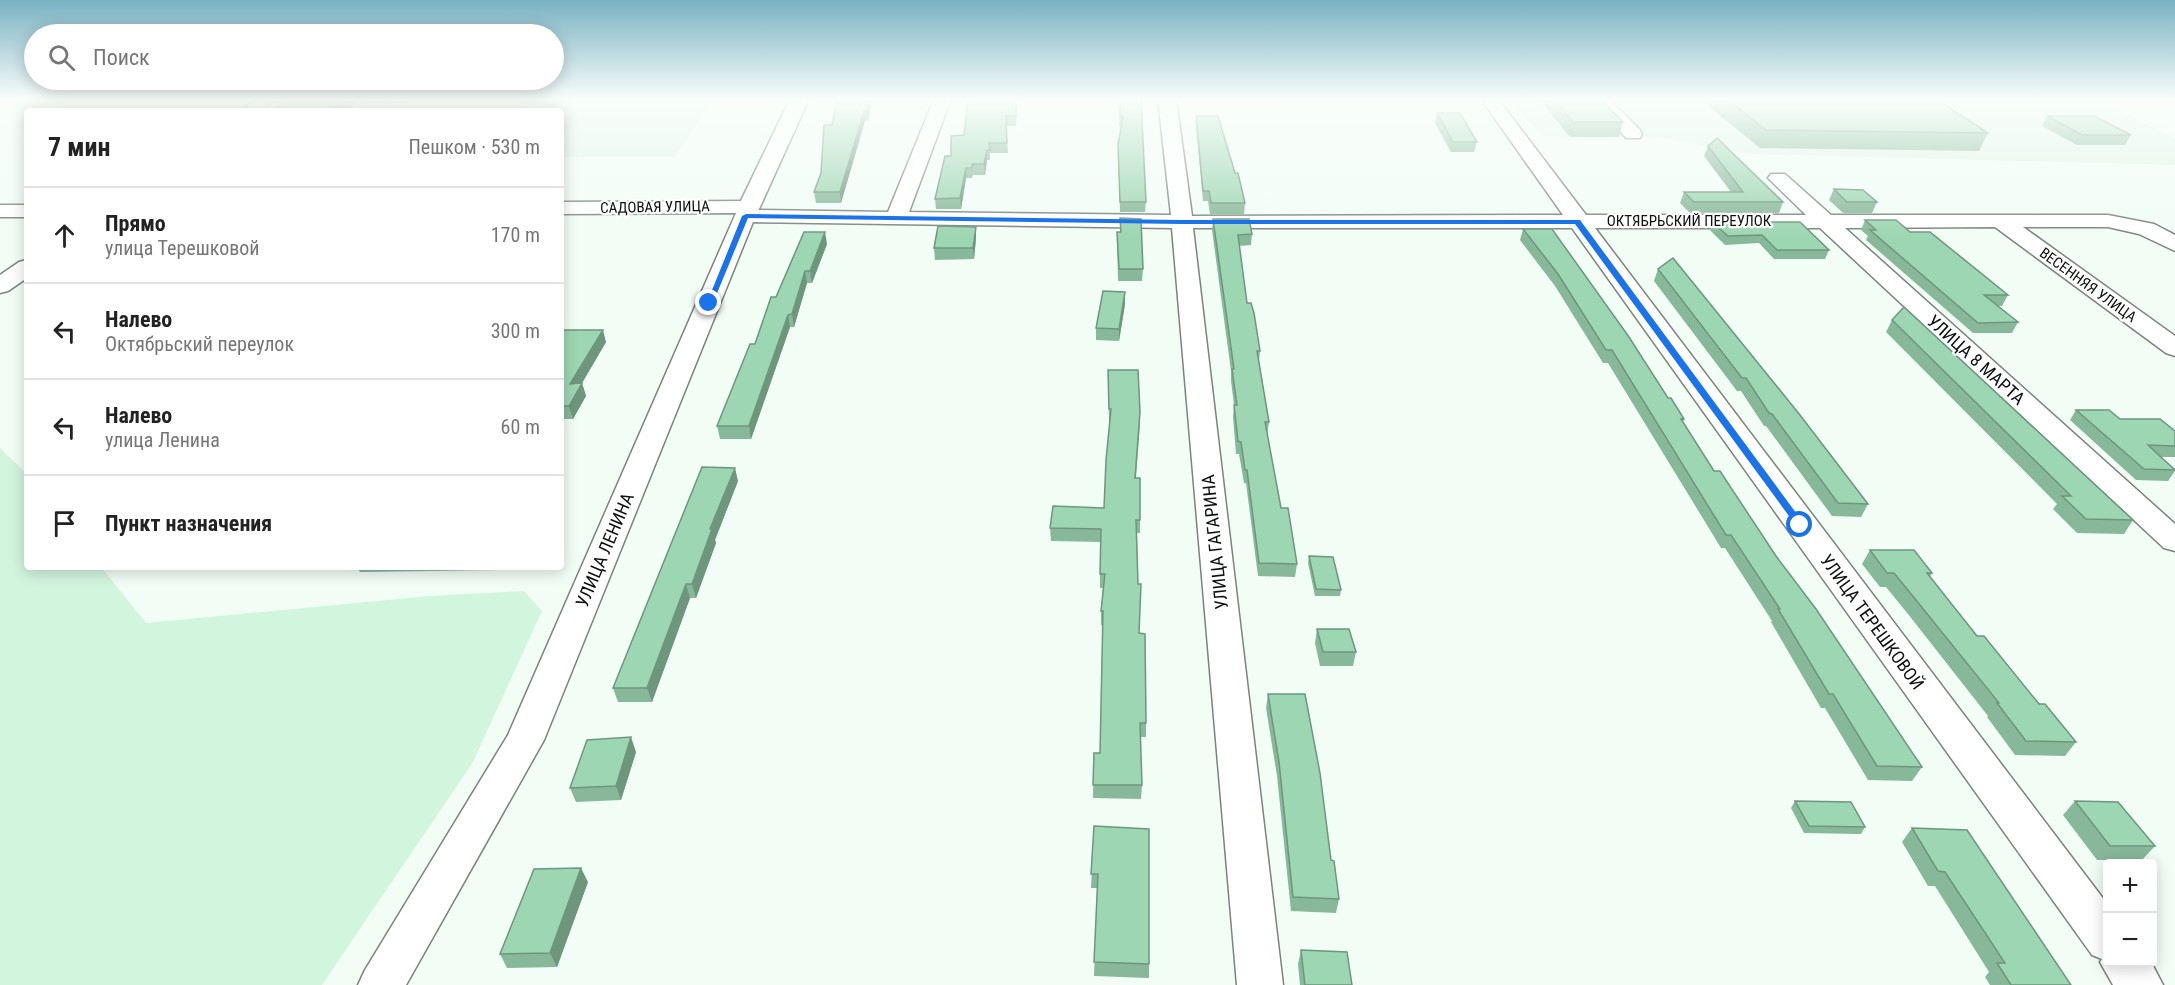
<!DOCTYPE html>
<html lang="ru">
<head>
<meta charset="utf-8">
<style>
	:root { --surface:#fff; --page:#f2f2f2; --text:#222; --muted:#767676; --line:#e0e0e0 }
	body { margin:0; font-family:"Roboto Condensed",sans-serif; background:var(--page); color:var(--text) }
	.controls { position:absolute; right:18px; bottom:18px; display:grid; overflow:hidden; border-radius:6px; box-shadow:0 3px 15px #0003 }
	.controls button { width:54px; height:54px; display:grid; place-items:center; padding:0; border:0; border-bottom:2px solid var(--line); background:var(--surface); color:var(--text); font:30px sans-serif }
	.stop { position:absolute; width:18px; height:18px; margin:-14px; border:4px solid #1a73e8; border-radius:50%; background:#fff }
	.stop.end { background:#1a73e8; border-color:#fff; box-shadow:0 2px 6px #0008 }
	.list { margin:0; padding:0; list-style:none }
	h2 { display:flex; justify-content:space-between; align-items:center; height:78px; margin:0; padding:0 24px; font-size:26px }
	h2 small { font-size:20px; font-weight:400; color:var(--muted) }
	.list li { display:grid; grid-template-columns:39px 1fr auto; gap:18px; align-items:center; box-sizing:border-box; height:96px; padding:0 24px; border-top:2px solid var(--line) }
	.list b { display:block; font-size:22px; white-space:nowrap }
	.list p { margin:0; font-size:20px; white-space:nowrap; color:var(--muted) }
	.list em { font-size:20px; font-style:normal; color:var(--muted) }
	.icon { flex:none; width:33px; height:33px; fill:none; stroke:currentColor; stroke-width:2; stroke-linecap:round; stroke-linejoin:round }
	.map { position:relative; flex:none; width:2175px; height:985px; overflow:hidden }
	.search { position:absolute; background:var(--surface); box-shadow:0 3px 15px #0003; left:24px; top:24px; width:540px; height:66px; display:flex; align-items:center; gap:15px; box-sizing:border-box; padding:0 21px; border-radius:33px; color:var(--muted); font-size:22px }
	.panel { position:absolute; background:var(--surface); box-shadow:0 3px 15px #0003; left:24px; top:108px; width:540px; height:462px; border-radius:6px }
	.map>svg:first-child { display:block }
</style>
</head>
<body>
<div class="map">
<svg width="2175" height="985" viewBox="0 0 2175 985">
	<rect width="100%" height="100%" fill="#f2fdf6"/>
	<!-- built -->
	<g fill="#e2f4e8">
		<polygon points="534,99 714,99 674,157 561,157 561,111 523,111"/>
		<polygon points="1507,99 2097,99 2175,139 2175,165 1750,154 1663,138 1542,136"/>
	</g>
	<!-- green -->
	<polygon fill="#d2f5de" points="0,448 27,474 27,567 101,567 146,623 430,596 524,591 542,611 473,762 322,985 0,985"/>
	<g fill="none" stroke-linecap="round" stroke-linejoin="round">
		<!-- minor casing -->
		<g stroke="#7a847d" stroke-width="3">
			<g id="minor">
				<polygon points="255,99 275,99 262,111 242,111"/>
				<polygon points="934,99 951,99 909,212 1171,215 1158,99 1176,99 1192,216 1563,215 1481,99 1498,99 1586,215 1806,215 1768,178 1771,174 1785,174 1831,215 2108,215 2154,224 2175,235 2175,251 2139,234 2108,227 2023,227 2175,336 2175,356 2166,353 1995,227 1845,228 2175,524 2175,551 2164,548 1820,228 1595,228 2108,905 2108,962 2151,962 2163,985 2113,985 2100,962 2102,959 2092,955 1572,228 1193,228 1283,985 1237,985 1172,228 753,222 544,740 406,985 358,985 365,970 508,735 736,213 561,214 561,202 749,201 756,203 759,207 758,210 888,212"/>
				<polygon points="1591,99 1609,99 1640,130 1642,134 1640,138 1626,138"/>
				<rect x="0" y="205" width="27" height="12"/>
				<polygon points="27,260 27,278 8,291 0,293 0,275 19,262"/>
			</g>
		</g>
		<!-- tertiary casing -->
		<g stroke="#7a847d" stroke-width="3">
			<polygon id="tertiary" points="790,99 809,99 760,207 757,212 749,214 741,212 738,207"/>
		</g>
		<!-- minor -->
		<use href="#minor" fill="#fff" fill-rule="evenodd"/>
		<!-- tertiary -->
		<use href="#tertiary" fill="#fff" fill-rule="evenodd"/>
	</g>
	<!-- wall -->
	<g fill="#87b899">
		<polygon points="286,99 406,99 400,103 355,104 286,101"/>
		<polygon points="872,99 868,121 865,121 841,203 816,203 814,192 821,173 832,125"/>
		<polygon points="1017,99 1016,126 1006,126 1008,153 990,153 990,160 987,160 985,175 973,175 972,178 966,178 961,209 936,209 935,199 951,156 964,135"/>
		<polygon points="1120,99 1146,202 1145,212 1120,212 1118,155 1118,145 1121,127 1119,127"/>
		<polygon points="1539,99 1601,99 1623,122 1619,137 1570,137"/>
		<polygon points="1700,99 1936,99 1988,133 1979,151 1760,148"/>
		<polygon points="1437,113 1477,142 1474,152 1451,152 1435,123"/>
		<polygon points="1196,116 1235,173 1245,203 1244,214 1210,214 1208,201 1203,201 1196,125"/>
		<polygon points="2047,116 2131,135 2125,145 2077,145 2042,126"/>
		<polygon points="1708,146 1783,202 1779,213 1690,213 1680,203 1684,192 1731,192 1704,156"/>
		<polygon points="1834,189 1877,202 1872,213 1843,213 1829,200"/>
		<polygon points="1120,218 1143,269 1142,281 1118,281 1117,232 1120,232"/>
		<polygon points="1213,219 1252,234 1251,245 1239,246 1247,303 1260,351 1259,361 1269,422 1267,435 1281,508 1297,564 1295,577 1258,576 1246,483 1244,483 1239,454 1236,454 1233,417 1234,405 1231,381 1231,371 1212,230"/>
		<polygon points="1865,220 1910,232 2008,295 2002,306 1998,306 2018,322 2012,333 1973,333 1866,240 1868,236 1861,230"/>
		<polygon points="1712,222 1829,250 1825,259 1774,259 1759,243 1725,245 1710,230"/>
		<polygon points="1523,229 1684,419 1683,422 1714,471 1776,556 1922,767 1912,781 1868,780 1825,708 1821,708 1771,622 1772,621 1725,548 1721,548 1608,363 1603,363 1555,286 1520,240"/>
		<polygon points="976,238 974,259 935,260 934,248"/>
		<polygon points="827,244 812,283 807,283 794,327 790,327 751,439 720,439 717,426 776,297"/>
		<polygon points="1658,269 1868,504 1861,517 1832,516 1766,426 1764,426 1741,391 1737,391 1654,281"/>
		<polygon points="1125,292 1125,304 1119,341 1096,340 1096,328"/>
		<polygon points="1892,320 2133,520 2124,534 2077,533 2053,509 2057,504 1886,332"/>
		<polygon points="561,335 606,342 582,383 586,396 573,419 564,419 561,425"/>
		<polygon points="1108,370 1140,424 1136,478 1140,520 1140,533 1137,533 1139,633 1146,723 1146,737 1140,737 1142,785 1141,799 1093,798 1094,753 1100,753 1103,625 1101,625 1101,611 1103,588 1100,588 1100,542 1051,541 1050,528 1104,508 1110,422 1109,422"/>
		<polygon points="2076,410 2175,431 2175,457 2161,457 2175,469 2175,471 2168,481 2136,480 2070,420"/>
		<polygon points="738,481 715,540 716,543 696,598 690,598 652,702 618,702 613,688"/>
		<polygon points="1870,550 1932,573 1930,577 1977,636 2076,742 2065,756 2015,755 1987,717 1988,716 1908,614 1886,587 1880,587 1862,564"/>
		<polygon points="1309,556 1341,590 1340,596 1315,596 1308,563"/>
		<polygon points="357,567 499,567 498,570 360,572"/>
		<polygon points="1317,629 1356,652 1353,666 1320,666 1315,643"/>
		<polygon points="1268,694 1331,860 1339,899 1336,913 1291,911 1277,776 1266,708"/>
		<polygon points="636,752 621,800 576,802 570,788"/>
		<polygon points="1795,801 1865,827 1861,834 1804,833 1791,808"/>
		<polygon points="2075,801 2155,846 2142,860 2097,860 2063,815"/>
		<polygon points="1094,826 1149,964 1149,978 1094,976 1097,888 1091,888"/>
		<polygon points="1912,828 2071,985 1990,985 1985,977 1989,972 1935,886 1928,886 1902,842"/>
		<polygon points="588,882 557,967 507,968 500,954"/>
		<polygon points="1301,950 1352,985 1300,985 1298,964"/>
	</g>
	<!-- shaded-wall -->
	<g fill="#6e967d">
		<polygon points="345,99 353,99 355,104 345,111 329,111"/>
		<polygon points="398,99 406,99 400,103"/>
		<polygon points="869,99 872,99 868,121 867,111"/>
		<polygon points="864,111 865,121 841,203 840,192"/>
		<polygon points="987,150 987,160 985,175 984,164"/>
		<polygon points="966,168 966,178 961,209 960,198"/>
		<polygon points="976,227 976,238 974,259 973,248"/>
		<polygon points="825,232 827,244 812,283 810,271"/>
		<polygon points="805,271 807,283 794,327 792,314"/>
		<polygon points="1125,292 1125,304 1119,341 1119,329"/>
		<polygon points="788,315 790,327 751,439 749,426"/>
		<polygon points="603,330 606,342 582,383 586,396 573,419 569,406 570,384"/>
		<polygon points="561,411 564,419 561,425"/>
		<polygon points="735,468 738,481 715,540 716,543 696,598 692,584 710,529"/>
		<polygon points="686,584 690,598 652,702 647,688"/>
		<polygon points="631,737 636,752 621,800 616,786"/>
		<polygon points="581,868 588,882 557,967 550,953"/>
	</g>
	<!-- building -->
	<g fill="#9dd6b2" stroke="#6e967d" stroke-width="1.5">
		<polygon points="288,99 345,99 329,111 271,111"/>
		<polygon points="837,99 869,99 867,111 864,111 840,192 814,192 821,173 824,125 832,125"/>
		<polygon points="968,99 1016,99 1016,116 1006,116 1007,143 989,143 990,150 987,150 984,164 972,164 972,168 966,168 960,198 935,199 945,156 951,156 951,136 964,135"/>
		<polygon points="1120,99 1141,99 1146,202 1120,202 1118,145 1123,117 1120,117"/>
		<polygon points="1554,99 1601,99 1623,122 1573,122"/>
		<polygon points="1727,99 1936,99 1988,133 1766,130"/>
		<polygon points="1437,113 1460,113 1477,142 1453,142"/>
		<polygon points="1196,116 1218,116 1235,173 1238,173 1245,203 1211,203 1209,191 1203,191"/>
		<polygon points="2047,116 2094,116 2131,135 2082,135"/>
		<polygon points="1717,138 1783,202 1694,202 1684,192 1743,192 1708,146"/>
		<polygon points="1834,189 1863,190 1877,202 1847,202"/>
		<polygon points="1120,218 1141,219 1143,269 1119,269 1117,232 1121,232"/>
		<polygon points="1213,219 1249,219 1252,234 1238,235 1247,303 1251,303 1254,313 1260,351 1257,351 1269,422 1265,422 1281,508 1288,508 1297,564 1259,563 1247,470 1245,470 1241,442 1238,441 1234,405 1237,405 1232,369 1234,369"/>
		<polygon points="1865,220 1896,220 1910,232 1930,232 2008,295 1984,295 2018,322 1978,323 1870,230 1876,230"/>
		<polygon points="1712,222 1800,222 1829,250 1777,250 1762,235 1728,236"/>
		<polygon points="938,226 976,227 973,248 934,248"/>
		<polygon points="1523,229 1552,229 1629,337 1668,398 1671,398 1684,419 1681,419 1714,471 1720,471 1776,556 1816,609 1922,767 1877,766 1833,694 1829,694 1778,609 1780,609 1731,535 1726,535 1612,350 1606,350 1558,274"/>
		<polygon points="804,232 825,232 810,271 805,271 792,314 788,315 749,426 717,426 750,344 755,344 771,297 776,297"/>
		<polygon points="1673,258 1800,415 1868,504 1838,503 1772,414 1769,413 1746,378 1742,378 1658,269"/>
		<polygon points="1103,291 1125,292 1119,329 1096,328"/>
		<polygon points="1904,307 2133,520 2086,519 2062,496 2071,496 1892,320"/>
		<polygon points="564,330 603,330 570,384 582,383 569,406 561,406 561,335"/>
		<polygon points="1108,370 1138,370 1140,412 1135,478 1140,478 1140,520 1136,520 1138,584 1141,584 1139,633 1145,634 1146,723 1140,723 1142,785 1093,785 1094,753 1100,753 1103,611 1101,611 1105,574 1100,574 1101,529 1050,528 1053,506 1104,508 1106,460 1111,409 1109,409"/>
		<polygon points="2076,410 2109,410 2120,419 2160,419 2175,431 2175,446 2148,445 2175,470 2144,469"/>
		<polygon points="702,467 735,468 710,529 712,529 692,584 686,584 647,688 613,688"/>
		<polygon points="1870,550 1914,550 1932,573 1927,573 1977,636 1984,636 2039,704 2045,704 2076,742 2026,741 1997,703 1999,703 1916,600 1894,573 1887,573"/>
		<polygon points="1309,556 1333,557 1341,590 1316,589"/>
		<polygon points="1317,629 1349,629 1356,652 1323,652"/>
		<polygon points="1268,694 1305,694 1320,773 1331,860 1334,861 1339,899 1293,897 1279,762"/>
		<polygon points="631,737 616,786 570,788 587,740"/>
		<polygon points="1795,801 1851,802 1865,827 1809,826"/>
		<polygon points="2075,801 2118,802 2155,846 2110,846"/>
		<polygon points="1094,826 1149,829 1149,964 1094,962 1098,874 1091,874"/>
		<polygon points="1912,828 1967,830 2071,985 2011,985 1997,963 2005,963 1945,872 1938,871"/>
		<polygon points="581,868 550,953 500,954 534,869"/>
		<polygon points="1301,950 1347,952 1352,985 1305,985"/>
	</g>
	<!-- sky -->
	<linearGradient id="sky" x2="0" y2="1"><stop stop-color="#79b1c2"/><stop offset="0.42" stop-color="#f9fefb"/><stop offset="1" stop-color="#f9fefb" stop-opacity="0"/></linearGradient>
	<rect width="2175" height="237" fill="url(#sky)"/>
	<!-- route -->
	<polygon fill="#1a73e8" points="746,214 1182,220 1580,220 1805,525 1800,528 1797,527 1575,224 1182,224 748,218 713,303 706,305 742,216"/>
	<g text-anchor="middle" stroke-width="4.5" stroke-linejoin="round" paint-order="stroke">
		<!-- far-street labels -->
		<g font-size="15" fill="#0c100e" stroke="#fff">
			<text transform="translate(655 207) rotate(-1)" y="5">САДОВАЯ УЛИЦА</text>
			<text x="1689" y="226">ОКТЯБРЬСКИЙ ПЕРЕУЛОК</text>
			<text transform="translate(2088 285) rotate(36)" y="5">ВЕСЕННЯЯ УЛИЦА</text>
		</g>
		<!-- street labels -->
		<g font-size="18" fill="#0c100e" stroke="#fff">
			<text transform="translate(1976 360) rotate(42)" y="6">УЛИЦА 8 МАРТА</text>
			<text transform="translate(1215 542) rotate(-96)" y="6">УЛИЦА ГАГАРИНА</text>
			<text transform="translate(605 550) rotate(-67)" y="6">УЛИЦА ЛЕНИНА</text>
			<text transform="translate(1872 622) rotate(54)" y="6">УЛИЦА ТЕРЕШКОВОЙ</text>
		</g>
	</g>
</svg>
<div class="controls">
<button>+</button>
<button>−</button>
</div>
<div class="stop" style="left:1800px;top:525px"></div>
<div class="stop end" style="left:709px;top:303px"></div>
<div class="search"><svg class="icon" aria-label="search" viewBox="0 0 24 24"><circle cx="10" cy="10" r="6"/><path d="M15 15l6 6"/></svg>Поиск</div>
<section class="panel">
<h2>7 мин<small>Пешком · 530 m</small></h2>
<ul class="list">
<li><svg class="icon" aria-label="ahead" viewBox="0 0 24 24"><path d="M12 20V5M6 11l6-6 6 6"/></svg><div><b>Прямо</b><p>улица Терешковой</p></div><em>170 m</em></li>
<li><svg class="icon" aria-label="left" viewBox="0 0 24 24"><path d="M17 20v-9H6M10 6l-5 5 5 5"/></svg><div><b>Налево</b><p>Октябрьский переулок</p></div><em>300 m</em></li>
<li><svg class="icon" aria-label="left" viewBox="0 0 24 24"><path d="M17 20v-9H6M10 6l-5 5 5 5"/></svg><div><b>Налево</b><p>улица Ленина</p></div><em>60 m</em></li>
<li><svg class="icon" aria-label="arrive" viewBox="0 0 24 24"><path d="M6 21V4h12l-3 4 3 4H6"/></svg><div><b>Пункт назначения</b></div></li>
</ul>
</section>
</div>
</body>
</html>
